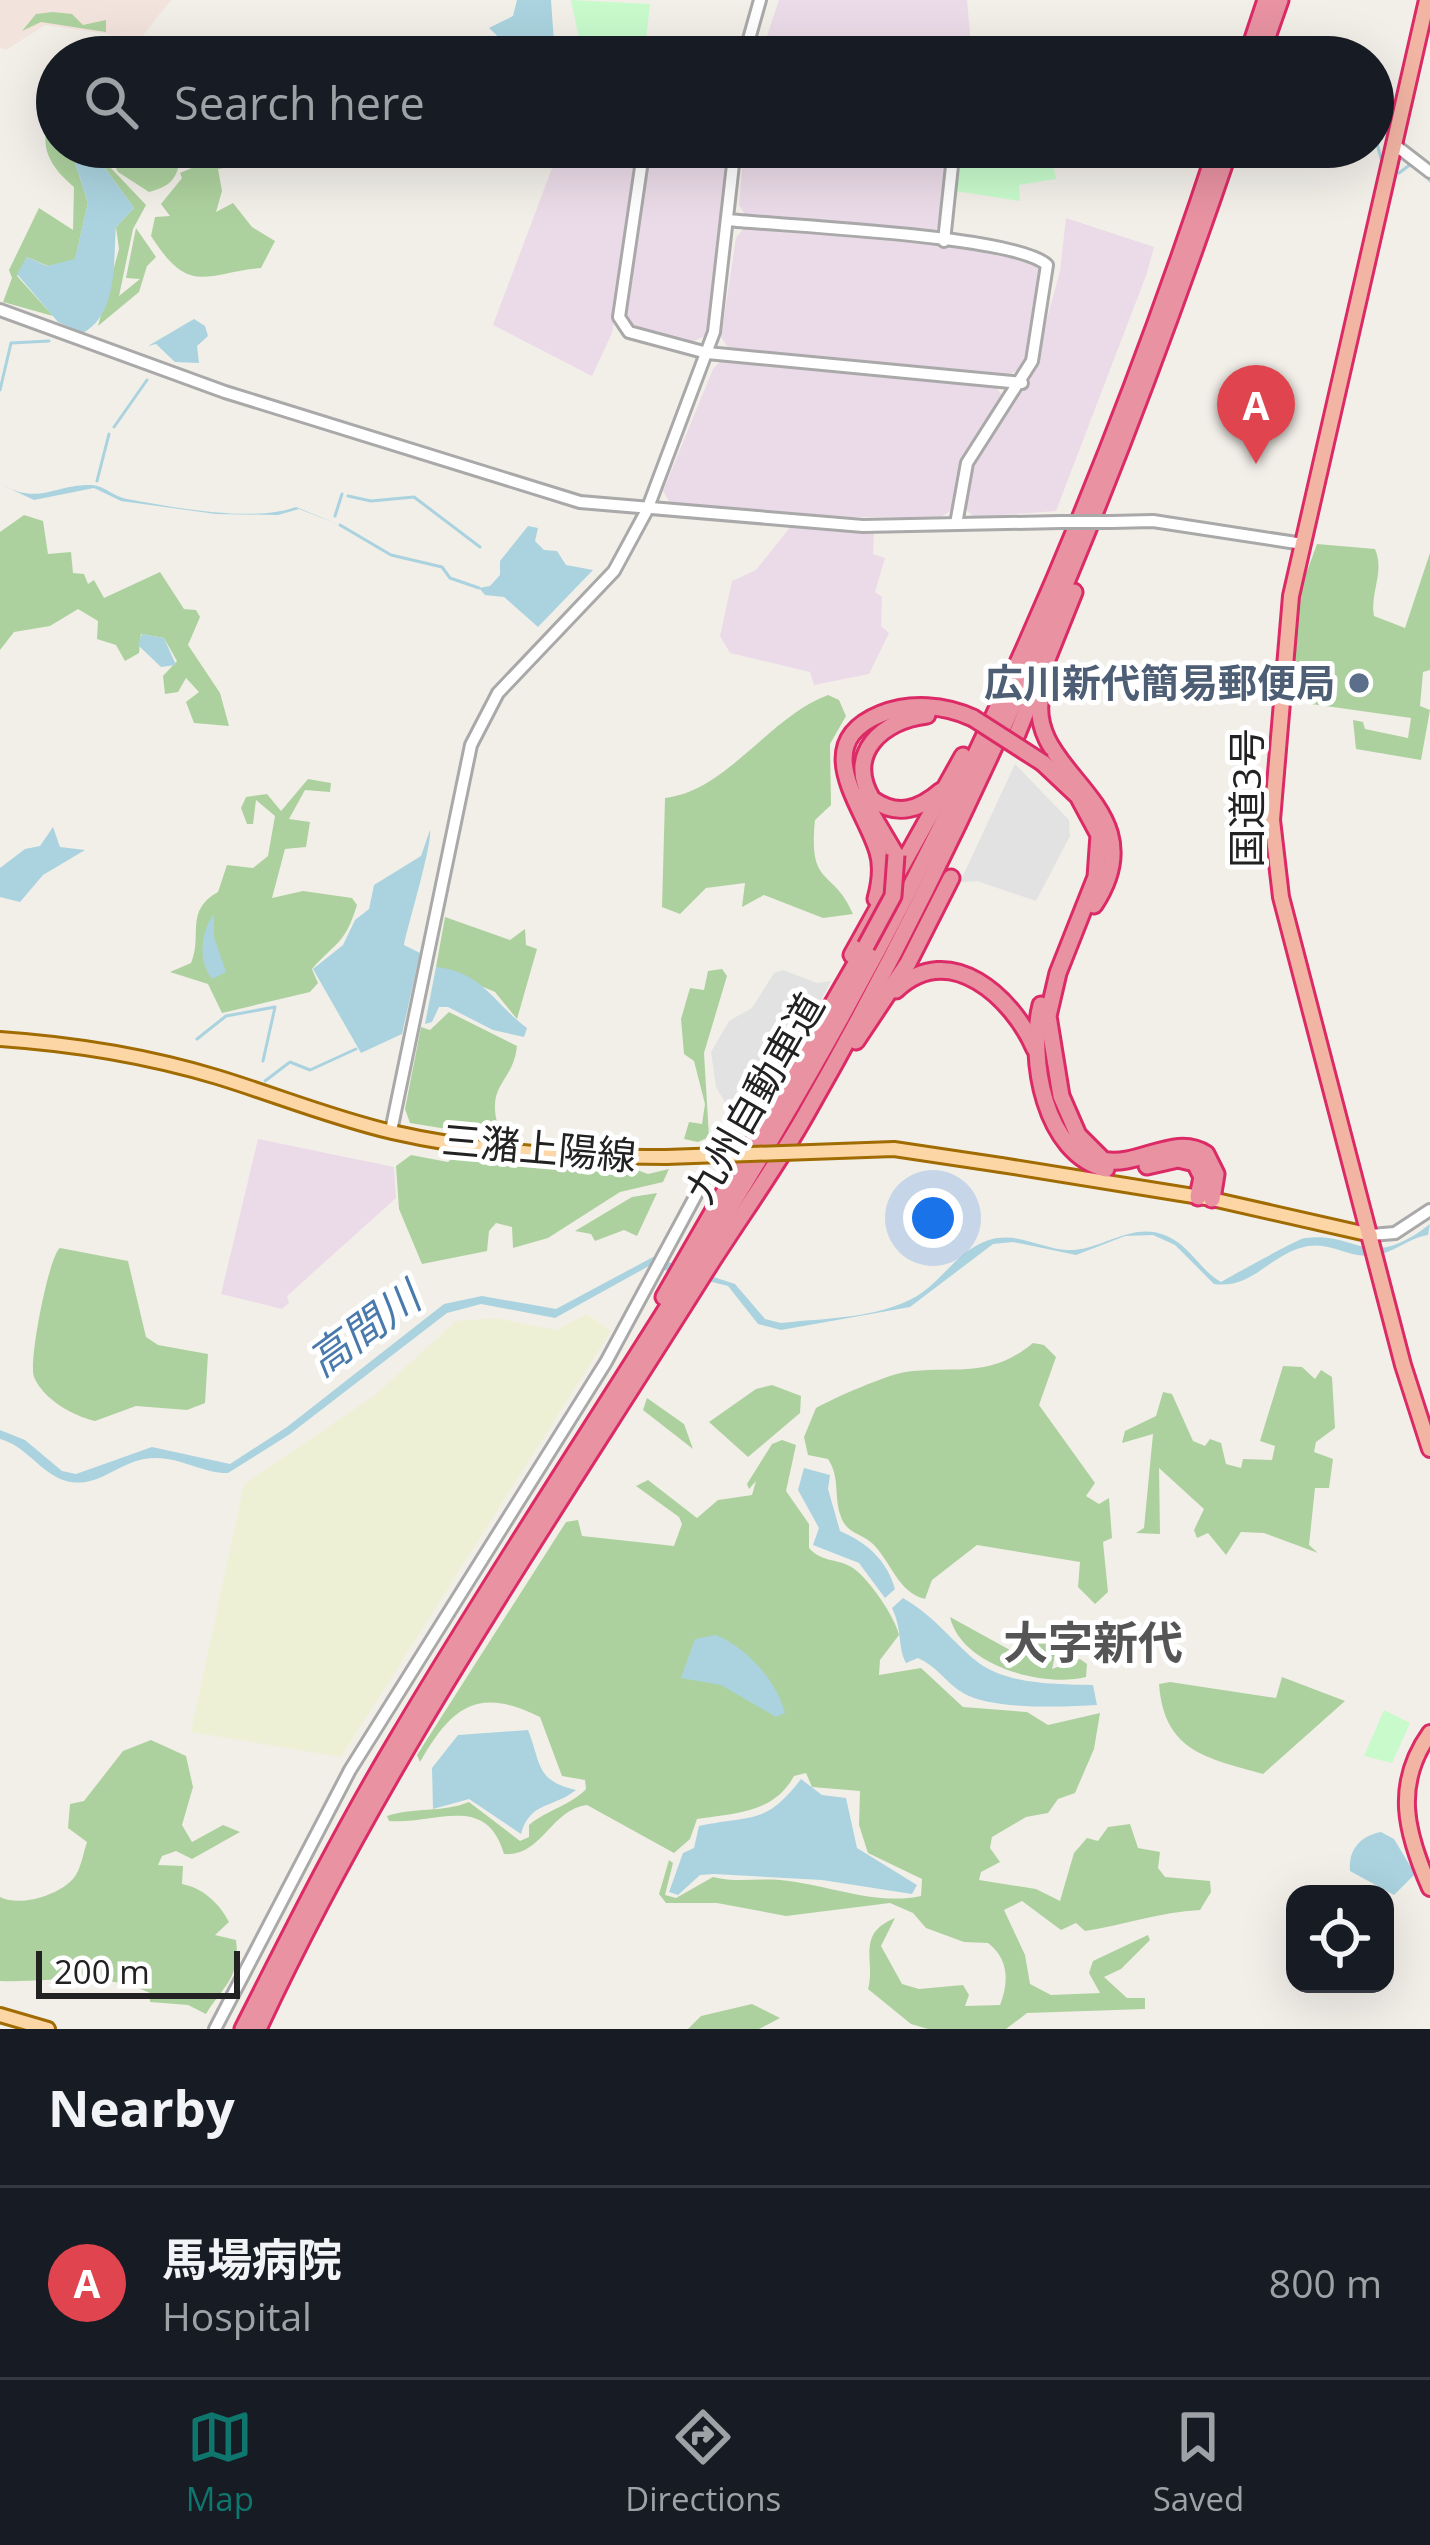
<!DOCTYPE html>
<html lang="en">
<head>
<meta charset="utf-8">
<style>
	:root { --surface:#171b24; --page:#242831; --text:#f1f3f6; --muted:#9ea1a6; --line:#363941; --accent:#0f766e }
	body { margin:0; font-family:"Open Sans","Noto Sans JP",sans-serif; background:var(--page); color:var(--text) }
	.controls { position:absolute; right:36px; bottom:36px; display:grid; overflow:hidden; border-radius:24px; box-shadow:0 12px 48px #0002 }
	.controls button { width:108px; height:108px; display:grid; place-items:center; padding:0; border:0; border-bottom:3px solid var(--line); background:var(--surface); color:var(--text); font:60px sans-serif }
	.scale { position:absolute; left:36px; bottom:30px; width:204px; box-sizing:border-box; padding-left:12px; border:6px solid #222; border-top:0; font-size:33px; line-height:42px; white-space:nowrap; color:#222; -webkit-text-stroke:9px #fff; paint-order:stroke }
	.you { position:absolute; left:933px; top:1218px; width:42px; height:42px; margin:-30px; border:9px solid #fff; border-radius:50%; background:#1a73e8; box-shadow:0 0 0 18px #1a73e833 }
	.badge { display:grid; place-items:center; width:78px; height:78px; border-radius:50%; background:var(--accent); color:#fff; font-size:39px; font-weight:700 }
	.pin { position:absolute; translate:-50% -99px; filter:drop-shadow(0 3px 6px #0008) }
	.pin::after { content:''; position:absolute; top:63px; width:42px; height:36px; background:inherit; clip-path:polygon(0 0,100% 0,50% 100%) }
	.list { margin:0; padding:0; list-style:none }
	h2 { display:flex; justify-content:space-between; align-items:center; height:156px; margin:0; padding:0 48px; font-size:51px }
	h2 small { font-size:39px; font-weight:400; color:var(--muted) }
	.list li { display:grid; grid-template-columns:78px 1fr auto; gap:36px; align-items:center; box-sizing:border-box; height:192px; padding:0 48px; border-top:3px solid var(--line) }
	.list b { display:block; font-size:45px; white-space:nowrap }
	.list p { margin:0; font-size:39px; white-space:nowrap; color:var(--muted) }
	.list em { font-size:39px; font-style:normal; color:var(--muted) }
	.icon { flex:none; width:66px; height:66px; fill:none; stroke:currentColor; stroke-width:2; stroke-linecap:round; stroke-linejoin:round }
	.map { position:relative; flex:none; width:1430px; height:2029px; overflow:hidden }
	.search { position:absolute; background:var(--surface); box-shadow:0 12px 48px #0002; left:36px; right:36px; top:36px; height:132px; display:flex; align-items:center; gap:30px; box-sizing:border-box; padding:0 42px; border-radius:66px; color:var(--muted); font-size:45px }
	.sheet { height:348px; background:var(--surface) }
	nav { display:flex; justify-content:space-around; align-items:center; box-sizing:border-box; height:168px; border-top:3px solid var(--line); background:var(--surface); font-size:33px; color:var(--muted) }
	nav a { display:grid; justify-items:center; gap:6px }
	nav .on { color:var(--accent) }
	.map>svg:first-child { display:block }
</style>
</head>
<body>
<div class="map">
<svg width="1430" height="2029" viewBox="0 0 1430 2029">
	<rect width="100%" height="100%" fill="#f2efe9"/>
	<!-- industrial -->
	<g fill="#ebdbe8">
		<polygon points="779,0 967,0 972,57 760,57"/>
		<polygon points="560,147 640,147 612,333 592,376 493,325"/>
		<polygon points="650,147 729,147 707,335 692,342 632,327 625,316"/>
		<polygon points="744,147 949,147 942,225 929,233 746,216 739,205"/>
		<polygon points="1066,218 1154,247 1147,273 1056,511 974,517 964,507 969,477 981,449 1030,381 1060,271"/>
		<polygon points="745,226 928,243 1034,262 1043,268 1025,365 1010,375 729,349 721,337 736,238"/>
		<polygon points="722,359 995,385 1004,399 967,451 953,509 941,517 850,517 670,503 663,491 713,369"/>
		<polygon points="791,526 874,532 873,554 885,558 875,592 882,597 881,626 889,633 869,674 814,685 810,672 730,653 720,636 732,581 756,570"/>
		<polygon points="258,1139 394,1167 396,1198 287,1296 289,1303 282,1309 221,1294"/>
	</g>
	<!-- military -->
	<polygon fill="#f3e3dd" points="0,0 171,0 136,44 107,34 45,25 6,50 0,48"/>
	<!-- farmland -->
	<polygon fill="#eef0d5" points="587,1314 611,1331 341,1757 191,1732 244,1484 375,1395 456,1321 495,1318 556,1330"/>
	<!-- forest -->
	<g fill="#add19e">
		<polygon points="53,12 72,14 83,25 106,20 106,32 41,22 22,31 36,14"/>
		<path d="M57,126V147H70L88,203L75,260L48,266L27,257L17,276L53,316L3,302L12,278L9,270L39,208L73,230L74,187C57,173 40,153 47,129Z"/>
		<path d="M98,147H169L180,161C176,181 168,187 149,192L118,172L105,148L110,167L146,205L133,229L119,296L140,279L126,278L136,228L156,257L147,266L139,292L98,326L119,249L116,227L134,208L102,164Z"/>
		<path d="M211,147H260L262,161L218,169L222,191L216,212L233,203L252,227L275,241L261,268C205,273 190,297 151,236L155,217L170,216L161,204L182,178L180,173L201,164Z"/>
		<polygon points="24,515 43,521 48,554 71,552 73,573 84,574 88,584 94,580 104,598 160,572 184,609 196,610 200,617 188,645 220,693 229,726 194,723 186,702 199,692 186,678 178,692 165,694 163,676 177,661 164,638 141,634 139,653 125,661 116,645 97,639 98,621 78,609 50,626 14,632 0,650 0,532"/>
		<path d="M1317,544L1375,549C1385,572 1370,592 1374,616L1405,628L1430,553V670L1423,672L1420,706L1430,710L1421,760L1356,749L1353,720L1363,722L1365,729L1408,738L1411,718L1290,701L1299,593Z"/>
		<path d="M828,695L839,700L846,716L830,744L831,805L815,820C808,889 833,867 853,914L823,918L764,895L742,907L745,883L706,888L680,914L662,907L665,798C727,791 770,716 828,695Z"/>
		<path d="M308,779L331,783L330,792L305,790L289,819L310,822L306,847L285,849L272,898L303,891L352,898L357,905C345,944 337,941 312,969L318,983L310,992L222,1013L208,984L170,972L191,963C203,935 184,911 218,892L227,865L253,868L268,856L275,816L256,800L253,824H247L241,808L246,797L267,794L281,811Z"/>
		<polygon points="445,917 510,940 525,929 526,945 537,949 517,1019 495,992 436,967"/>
		<polygon points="722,969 727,976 704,1053 709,1137 698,1142 684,1139 689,1122 702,1124 705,1104 694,1061 684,1054 681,1019 690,988 704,990 708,971"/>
		<path d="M449,1012L517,1046C513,1086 481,1083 502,1138L410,1123L405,1109L421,1027L430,1030Z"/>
		<polygon points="411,1155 448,1162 455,1155 485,1161 618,1163 648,1174 669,1169 663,1182 620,1192 548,1238 513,1248 512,1227 496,1223 489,1231 487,1251 422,1264 399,1209 396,1166"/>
		<polygon points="657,1193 637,1236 624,1230 595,1241 591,1234 575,1231 632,1197"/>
		<path d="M60,1248L128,1261L146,1337L158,1345L208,1354L205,1403L187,1410L136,1406L95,1421C73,1416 43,1399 34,1377C28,1363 49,1255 60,1248Z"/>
		<path d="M1033,1343L1044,1345L1056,1357L1039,1405L1095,1483L1086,1496L1099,1504L1109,1498L1112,1538L1103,1542L1108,1592L1095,1604L1078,1587L1080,1562L977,1545L932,1580L925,1599C898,1592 892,1564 874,1545C861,1532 846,1535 840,1514C834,1495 840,1477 828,1459L808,1455L804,1437L816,1408C836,1397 884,1376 905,1372C954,1365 988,1380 1033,1343Z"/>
		<polygon points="1283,1366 1302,1367 1315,1379 1321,1370 1332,1377 1335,1428 1316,1442 1314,1452 1333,1459 1329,1488 1315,1488 1309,1545 1318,1553 1264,1533 1241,1532 1226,1555 1208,1533 1197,1538 1194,1530 1204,1509 1159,1468 1160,1534 1136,1533 1144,1528 1153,1434 1122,1443 1125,1431 1156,1416 1163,1392 1172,1394 1193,1441 1205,1446 1210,1439 1221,1443 1226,1464 1241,1468 1243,1459 1272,1460 1275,1446 1260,1441"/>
		<polygon points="772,1385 801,1396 800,1413 748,1457 709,1422 756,1389"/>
		<polygon points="647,1398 684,1424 693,1449 643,1410"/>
		<path d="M782,1440L796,1445L786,1491L809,1524V1548C822,1563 838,1558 853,1568C870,1580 895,1617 899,1635L880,1660L879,1675L921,1668L963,1707L1027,1712L1048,1725L1100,1713L1094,1749L1075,1793L1058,1799L1048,1813L1026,1817L992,1837L990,1848L1000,1862L981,1872L979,1880L1036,1889L1060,1901L1074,1853L1087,1838L1098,1841L1108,1827L1130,1824L1138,1848L1160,1852L1158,1868L1165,1877L1210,1881L1211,1892L1200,1910C1160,1912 1124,1925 1085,1931L1076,1923L1061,1930L1022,1901L1004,1910L1025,1955L1030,1984L1051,1995L1100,1993L1089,1973L1093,1961L1148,1935L1150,1940L1121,1969L1104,1977L1127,1998H1145V2009L1027,2013L1006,2029H928L911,2024L868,1989C876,1962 855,1934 895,1918L881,1946L902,1984L919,1989L963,1985L969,1995L965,2006L1000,2005C1009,1982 1009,1959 988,1943L964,1942L926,1928L913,1913L890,1903L786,1916L717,1903H666L659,1894L669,1860L673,1863L665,1895L676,1898L713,1877C737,1883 756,1878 780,1880C826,1884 875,1906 921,1896L922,1879L868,1853L859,1825L860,1791L812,1787L806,1773L794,1776C774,1813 736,1813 697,1819L690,1839L674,1853L587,1805C551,1809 542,1857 504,1854C486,1792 435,1825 389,1821L387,1816C414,1807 442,1813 469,1802L520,1841L529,1837V1825C547,1810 571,1805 586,1789L585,1780L562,1776L540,1717C478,1686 452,1706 420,1762L417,1755L566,1522L578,1520L582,1536L674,1546L682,1524L679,1517L636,1486L648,1480L697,1518L718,1500L752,1495L756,1481L749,1489L747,1484L772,1444Z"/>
		<path d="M950,1617L1010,1650L1028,1635L1051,1633L1058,1643L1052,1669L1080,1659L1087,1664L1086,1677C1044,1688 961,1666 950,1617Z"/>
		<path d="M1282,1677L1345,1701L1263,1774C1207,1758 1164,1752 1159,1684L1170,1682L1276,1698Z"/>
		<path d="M151,1740L186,1756L193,1787L182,1825L192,1842L223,1825L240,1832L192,1859L176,1851L162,1856L158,1865L183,1866L182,1884C203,1888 219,1903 229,1922L215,1935L236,1940C241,1978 223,1986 206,2014L188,2005L150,2002V1993C99,1970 53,1983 0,1981V1897C20,1907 57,1896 73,1879C81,1870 83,1853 87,1842L68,1828L70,1804L84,1801L123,1751Z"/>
		<polygon points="752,2004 780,2018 759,2029 688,2029 701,2016"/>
	</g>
	<!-- park -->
	<g fill="#c8facc">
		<polygon points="571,0 650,4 644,57 583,57"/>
		<polygon points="960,147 1050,147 1056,179 1019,185 1020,201 956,191"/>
		<polygon points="1384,1710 1410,1723 1392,1763 1364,1756"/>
	</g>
	<!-- parking -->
	<g fill="#e2e2e2">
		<polygon points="1015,764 1069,820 1070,836 1036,901 977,881 960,882"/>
		<polygon points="783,970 817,983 831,981 747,1141 732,1127 732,1114 716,1087 711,1052 729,1021 752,1008 774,973"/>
	</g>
	<!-- water -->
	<g fill="#aad3df">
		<polygon points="517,0 551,0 555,57 508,57 509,47 489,28 513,16"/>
		<path d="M70,147H99L102,164L134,208L116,227C113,258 119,313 83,333L58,322L17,274L27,257L47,266L75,259L88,203Z"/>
		<polygon points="194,319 205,326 208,336 197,346 199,363 175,362 156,344 148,346"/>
		<path d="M0,484C41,506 53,484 92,485C105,486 114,497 127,499C172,507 253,523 296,507L340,525L299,509L278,515L216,514L121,501L94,488L34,500Z"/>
		<polygon points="528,526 538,528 535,541 544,550 557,551 566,565 593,570 538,627 504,597 485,595 479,588 490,586 500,575 500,561"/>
		<polygon points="142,634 164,638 176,665 161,667 138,645"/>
		<polygon points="53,827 60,847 85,850 43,875 20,902 0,897 0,868 25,849 40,846"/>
		<path d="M430,830C432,846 409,921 404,945L420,953L402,1034L361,1053L313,969L343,945L355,920L369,909L374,885L421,856Z"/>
		<path d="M214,914V937L226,972L212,979C199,962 199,934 214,914Z"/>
		<path d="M436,967C483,972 494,1004 527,1028L524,1037L493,1030L448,1007H439L432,1022L425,1024Z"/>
		<path d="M1430,1224L1428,1235C1407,1238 1393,1255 1369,1256C1342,1256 1326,1238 1297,1249C1266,1260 1250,1289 1214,1284L1175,1245L1153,1235L1125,1236L1076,1255L1013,1242L993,1244L910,1307L781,1330L758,1324L728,1286L649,1266L555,1318L481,1304L447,1313L290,1434L228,1473C198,1473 176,1453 144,1459C116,1464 95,1491 63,1480C39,1471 26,1446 0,1439V1430L25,1440L62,1471L76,1474L152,1447L230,1464L287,1427L444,1304L482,1296L556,1309L653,1257L735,1284L765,1319L781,1323C824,1318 878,1319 917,1296C943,1280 958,1250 989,1240C1016,1231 1042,1249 1068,1250C1102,1251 1132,1220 1167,1236C1190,1246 1201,1271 1221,1282C1230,1277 1299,1238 1305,1238C1359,1231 1367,1273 1430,1224Z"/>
		<path d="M804,1468L830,1475L828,1489L840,1531C866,1542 887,1560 895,1589L885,1598L859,1563L813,1545L819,1528L798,1490Z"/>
		<path d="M903,1598C934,1616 949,1638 975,1660C1005,1685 1056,1684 1093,1685L1097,1705C1065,1707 990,1710 963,1693C946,1683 937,1666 918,1658L906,1663C897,1646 903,1631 892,1608Z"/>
		<path d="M716,1635C747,1648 776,1680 785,1713L776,1717L721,1685L681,1678L695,1639Z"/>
		<path d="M528,1730C541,1762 535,1781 576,1790C554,1808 530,1801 521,1834L469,1799L433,1809L432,1768L458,1735Z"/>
		<path d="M801,1779L822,1795L846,1798L857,1848L917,1885L912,1894L822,1880L714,1874L700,1875L678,1895L669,1892L683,1853L694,1848L699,1826C753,1814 765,1826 801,1779Z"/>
		<path d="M1381,1832L1394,1839L1415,1874L1394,1895L1350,1871C1348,1850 1360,1836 1381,1832Z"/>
	</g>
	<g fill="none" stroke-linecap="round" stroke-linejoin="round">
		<!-- stream -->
		<g stroke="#aad3df" stroke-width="3">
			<polyline points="1286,51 1293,57"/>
			<polyline points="1373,130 1383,165"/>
			<polyline points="1423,172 1430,181"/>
			<polyline points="1399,173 1411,164"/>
			<polyline points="0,390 11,343 49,341"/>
			<polyline points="114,427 147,380"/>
			<polyline points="97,481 109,434"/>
			<polyline points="348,496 371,501 414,497 480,547"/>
			<polyline points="335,516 342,494"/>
			<polyline points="340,525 391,555 442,567 450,578 479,588"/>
			<polyline points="197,1039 226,1016 275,1007 263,1061"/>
			<polyline points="265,1081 290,1062 310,1070 356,1049"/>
		</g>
		<!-- tertiary casing -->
		<g stroke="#a9a9a9" stroke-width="16">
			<g id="tertiary">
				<polyline points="744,57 760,0"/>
				<polyline points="1395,145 1430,172"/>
				<polyline points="644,147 619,317 629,332 707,353 1022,383"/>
				<path d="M728,220C784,226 1015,235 1047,265L1032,361L967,463L956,524"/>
				<polyline points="944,241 954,147"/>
				<polyline points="0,310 225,392 580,502 863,526 1061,522"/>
				<polyline points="1111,522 1153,521 1303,544"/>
				<polyline points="391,1131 471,745 498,693 614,571 647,510 714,332 735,147"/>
				<polyline points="1371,1235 1395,1233 1430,1210"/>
				<polyline points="215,2029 350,1770 606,1362 703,1182"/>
			</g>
		</g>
		<!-- primary casing -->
		<g stroke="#a06b00" stroke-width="18">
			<g id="primary">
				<path d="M0,1039C73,1044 147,1056 217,1077C276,1095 332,1118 392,1132C483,1153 573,1157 666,1157"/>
				<polyline points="1001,1165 1212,1199 1371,1235"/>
				<polyline points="0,2015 48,2029"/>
			</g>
		</g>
		<!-- trunk casing -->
		<g stroke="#dc2a67" stroke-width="20">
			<g id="trunk">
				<polyline points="1427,0 1291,596 1272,820 1281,897 1403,1365 1430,1449"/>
				<path d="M1430,1733C1393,1785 1406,1833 1430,1888"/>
			</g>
		</g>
		<!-- motorway casing -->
		<g stroke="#dc2a67" stroke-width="21">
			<g id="motorway">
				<polyline points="1247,57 1266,0"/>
				<polyline points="1260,57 1280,0"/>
				<path d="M1042,691C1020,774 1161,803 1094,905"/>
				<path d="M927,715C882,720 845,754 872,799C897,817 919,810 941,791"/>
				<polyline points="1017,734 1074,592"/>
				<path d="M1043,763L1078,796L1099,835L1096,877L1058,973L1048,1016L1061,1096L1078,1135L1103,1160C1138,1168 1175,1133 1206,1154L1216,1174L1212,1199"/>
				<polyline points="861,796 896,855"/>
				<path d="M876,899C880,884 883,868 878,852C865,807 807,744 881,714C910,702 945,705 973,718"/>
				<polyline points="852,955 963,756"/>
				<path d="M896,990C950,939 1013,998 1035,1049"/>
				<path d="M1041,1005C1028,1058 1044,1154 1106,1169"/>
				<polyline points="856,1041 908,963 951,878"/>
				<polyline points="1147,1166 1178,1159 1195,1163 1202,1177 1198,1197"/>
				<polyline points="664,1297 866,946"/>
				<path d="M243,2029C293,1930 342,1832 399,1737C537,1504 692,1282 825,1046C986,761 1115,457 1217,147"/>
				<path d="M258,2029C381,1764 548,1522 703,1275C737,1221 775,1169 806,1114C982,807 1116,481 1230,147"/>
			</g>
		</g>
		<!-- tertiary -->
		<use href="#tertiary" stroke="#fff" stroke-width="10"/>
		<!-- primary -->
		<use href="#primary" stroke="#fcd6a4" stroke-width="12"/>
		<!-- trunk -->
		<use href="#trunk" stroke="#f2b4a3" stroke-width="14"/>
		<!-- motorway -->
		<use href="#motorway" stroke="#e892a2" stroke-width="15"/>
		<!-- tertiary-bridge casing -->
		<g stroke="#a9a9a9" stroke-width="16" stroke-linecap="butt">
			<polyline id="tertiary-bridge" points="1061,522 1111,522"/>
		</g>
		<!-- primary-bridge casing -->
		<g stroke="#a06b00" stroke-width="18" stroke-linecap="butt">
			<polyline id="primary-bridge" points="666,1157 894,1149 1001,1165"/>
		</g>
		<!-- motorway-bridge casing -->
		<g stroke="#dc2a67" stroke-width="21" stroke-linecap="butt">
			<g id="motorway-bridge">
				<polyline points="973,718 1043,763"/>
				<polyline points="866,946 893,896 896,855"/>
			</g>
		</g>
		<!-- tertiary-bridge -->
		<use href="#tertiary-bridge" stroke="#fff" stroke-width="10"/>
		<!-- primary-bridge -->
		<use href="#primary-bridge" stroke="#fcd6a4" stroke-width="12"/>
		<!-- motorway-bridge -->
		<use href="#motorway-bridge" stroke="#e892a2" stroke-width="15"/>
	</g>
	<!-- markers -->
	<circle fill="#5c6f8a" stroke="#fff" stroke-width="4.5" cx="1359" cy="683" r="12"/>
	<g text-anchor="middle" stroke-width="10" stroke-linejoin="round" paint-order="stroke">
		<!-- service labels -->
		<g font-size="39" font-weight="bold" fill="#4e5e75" stroke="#fff" text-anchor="end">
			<text x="1335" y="697">広川新代簡易郵便局</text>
		</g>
		<!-- street labels -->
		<g font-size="39" fill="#222" stroke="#fff">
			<text transform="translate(1247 798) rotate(-90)" y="14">国道3号</text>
			<text transform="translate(755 1098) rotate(-60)" y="14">九州自動車道</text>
			<text transform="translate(539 1148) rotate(5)" y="14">三潴上陽線</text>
		</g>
		<!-- water labels -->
		<g font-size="42" font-style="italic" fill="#4a7aab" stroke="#fff">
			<text transform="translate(364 1329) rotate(-36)" y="15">高間川</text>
		</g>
		<!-- quarter labels -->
		<g font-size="45" font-weight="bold" fill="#555" stroke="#fff">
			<text x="1093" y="1659">大字新代</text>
		</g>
	</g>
</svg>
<div class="controls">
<button><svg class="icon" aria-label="locate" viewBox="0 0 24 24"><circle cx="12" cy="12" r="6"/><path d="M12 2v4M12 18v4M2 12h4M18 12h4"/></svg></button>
</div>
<div class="scale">200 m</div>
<div class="you"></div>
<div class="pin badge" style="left:1256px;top:464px;background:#e0444e">A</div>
<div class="search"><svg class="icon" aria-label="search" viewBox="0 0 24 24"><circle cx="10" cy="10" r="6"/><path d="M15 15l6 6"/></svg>Search here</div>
</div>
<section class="sheet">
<h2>Nearby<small></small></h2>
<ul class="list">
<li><span class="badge" style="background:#e0444e">A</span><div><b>馬場病院</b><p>Hospital</p></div><em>800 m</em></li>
</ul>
</section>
<nav>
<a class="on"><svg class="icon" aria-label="map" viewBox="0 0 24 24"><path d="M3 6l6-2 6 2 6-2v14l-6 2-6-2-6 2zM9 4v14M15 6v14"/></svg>Map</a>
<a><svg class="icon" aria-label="directions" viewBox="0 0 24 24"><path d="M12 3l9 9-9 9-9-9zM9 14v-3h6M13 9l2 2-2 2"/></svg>Directions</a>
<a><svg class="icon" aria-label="saved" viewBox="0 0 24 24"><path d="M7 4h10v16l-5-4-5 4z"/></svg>Saved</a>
</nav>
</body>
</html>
